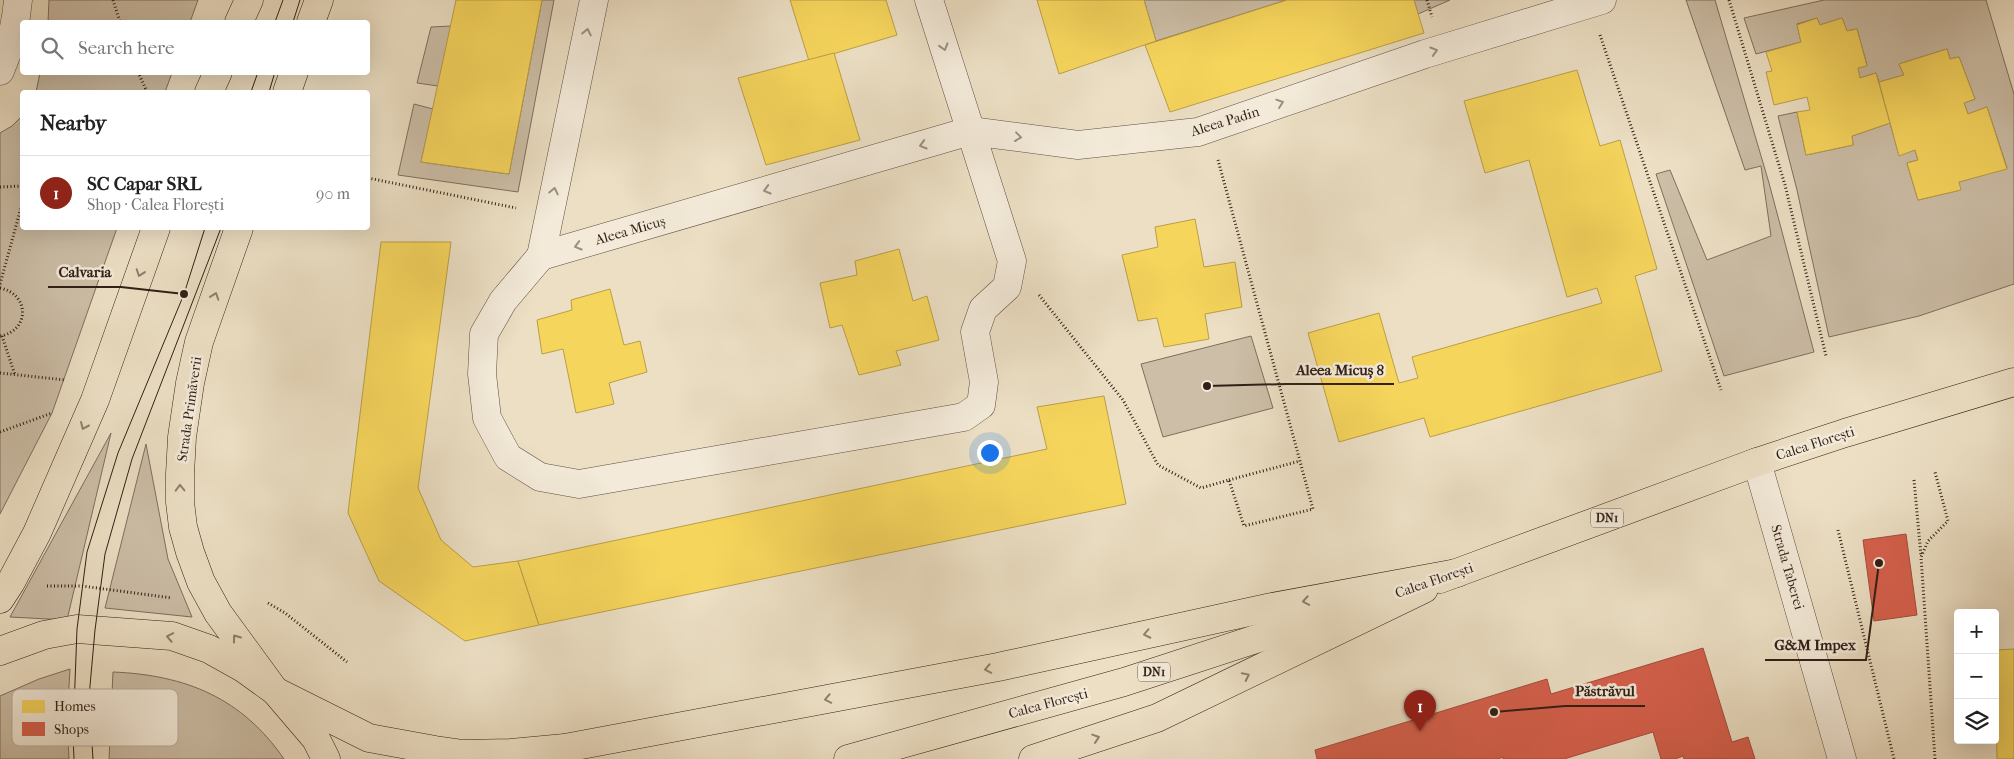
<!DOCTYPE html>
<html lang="en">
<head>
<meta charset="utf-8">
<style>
	:root { --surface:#fff; --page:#f6f6f6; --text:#222; --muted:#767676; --line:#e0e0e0; --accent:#8f2418 }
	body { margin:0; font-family:"IM FELL French Canon",serif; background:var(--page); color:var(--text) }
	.controls { position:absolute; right:15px; bottom:15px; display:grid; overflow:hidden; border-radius:5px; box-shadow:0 5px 20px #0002 }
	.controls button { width:45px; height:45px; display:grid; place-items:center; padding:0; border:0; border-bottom:1px solid var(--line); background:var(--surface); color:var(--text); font:25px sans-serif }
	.you { position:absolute; left:989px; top:452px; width:18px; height:18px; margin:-12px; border:4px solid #fff; border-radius:50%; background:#1a73e8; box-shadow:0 0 0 8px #1a73e833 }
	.badge { display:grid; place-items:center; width:32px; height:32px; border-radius:50%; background:var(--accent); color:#fff; font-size:16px; font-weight:700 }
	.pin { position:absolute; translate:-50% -41px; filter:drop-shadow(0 1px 2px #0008) }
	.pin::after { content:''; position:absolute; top:26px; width:18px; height:15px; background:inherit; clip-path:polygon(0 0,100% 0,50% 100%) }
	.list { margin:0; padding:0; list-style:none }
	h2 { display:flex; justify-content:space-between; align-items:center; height:65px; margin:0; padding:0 20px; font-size:21px }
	h2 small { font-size:16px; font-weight:400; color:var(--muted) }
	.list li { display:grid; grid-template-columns:32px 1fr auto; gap:15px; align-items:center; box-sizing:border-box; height:75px; padding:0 20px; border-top:1px solid var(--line) }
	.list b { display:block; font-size:19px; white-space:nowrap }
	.list p { margin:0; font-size:16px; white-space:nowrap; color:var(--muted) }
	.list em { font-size:16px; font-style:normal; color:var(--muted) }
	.icon { flex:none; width:28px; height:28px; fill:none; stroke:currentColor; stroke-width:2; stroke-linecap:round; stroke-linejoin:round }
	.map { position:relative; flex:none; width:2014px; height:759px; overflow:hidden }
	.search { position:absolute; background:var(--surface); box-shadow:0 5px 20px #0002; left:20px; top:20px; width:350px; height:55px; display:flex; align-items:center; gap:12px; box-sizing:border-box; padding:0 18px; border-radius:5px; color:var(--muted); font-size:19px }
	.panel { position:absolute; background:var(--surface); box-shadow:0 5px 20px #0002; left:20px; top:90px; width:350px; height:140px; border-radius:5px }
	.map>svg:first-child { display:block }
</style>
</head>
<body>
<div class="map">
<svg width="2014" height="759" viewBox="0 0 2014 759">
	<rect width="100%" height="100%" fill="#ecdfc4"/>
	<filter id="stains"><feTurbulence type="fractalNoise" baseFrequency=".004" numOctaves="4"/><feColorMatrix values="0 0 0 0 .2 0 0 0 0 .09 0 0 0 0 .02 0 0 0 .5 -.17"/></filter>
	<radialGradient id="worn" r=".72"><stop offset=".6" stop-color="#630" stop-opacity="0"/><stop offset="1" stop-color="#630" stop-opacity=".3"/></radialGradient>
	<!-- green -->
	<g fill="#ccbea7" stroke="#7f6e5f">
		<polygon points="49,0 198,0 190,22 48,22"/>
		<polygon points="542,0 554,0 518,192 398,175 414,104 433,109 421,162 509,174"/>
		<polygon points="1144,0 1287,0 1156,41"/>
		<polygon points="1414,0 1450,0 1418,14"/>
		<polygon points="1686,0 1715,0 1769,183 1814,352 1724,376 1656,174 1670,170 1707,260 1771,236 1761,166 1745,170"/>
		<polygon points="1824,0 1986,0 2014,94 2014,284 1919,316 1829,337 1797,190 1778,116 1797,112 1806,155 1853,145 1852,136 1890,123 1899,155 1915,150 1918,160 1907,163 1918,200 1960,190 1959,182 2007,168 1987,107 1968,114 1964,103 1975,99 1959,57 1950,59 1947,49 1899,64 1904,75 1879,82 1876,73 1860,78 1858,68 1867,65 1857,29 1847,31 1842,18 1820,25 1817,18 1797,24 1801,42 1756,54 1744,18"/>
		<polygon points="451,26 438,86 417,83 431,27"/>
		<polygon points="40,73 40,72 172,73 165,92 36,92"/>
		<polygon points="22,116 22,228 117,228 52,413 0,514 0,133 12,126"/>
		<polygon points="1251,336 1273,408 1163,437 1141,364"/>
		<polygon points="111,433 67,620 10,617"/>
		<polygon points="146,444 168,559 192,617 105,608"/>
		<polygon points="70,669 67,720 69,759 0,759 0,696 39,679"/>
		<path d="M113,672C186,675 242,698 284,759H109Z"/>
	</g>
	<!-- homes -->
	<g fill="#f6d55c" stroke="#bb9e47">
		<polygon points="456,0 542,0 509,174 421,162"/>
		<polygon points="790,0 886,0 897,35 809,61"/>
		<polygon points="1037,0 1144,0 1156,41 1059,74"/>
		<polygon points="1287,0 1414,0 1424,33 1170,112 1145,45"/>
		<polygon points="1817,18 1820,25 1842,18 1847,31 1857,29 1867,66 1858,68 1860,78 1876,73 1890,123 1852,136 1853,145 1806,155 1797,112 1810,110 1807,97 1774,105 1766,72 1772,71 1766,52 1801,42 1797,25"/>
		<polygon points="1947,49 1950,59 1959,57 1975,99 1964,103 1968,114 1987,107 2007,169 1959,182 1961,190 1918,200 1907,163 1918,160 1915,150 1899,156 1879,82 1904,75 1899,64"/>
		<polygon points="834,53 860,140 766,165 738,78"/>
		<polygon points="1577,70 1600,146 1620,140 1657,269 1635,276 1662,371 1430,437 1424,418 1339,442 1308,333 1379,313 1399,383 1418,378 1412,357 1602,303 1597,288 1567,297 1529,160 1485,173 1464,101"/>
		<polygon points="1195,219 1204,267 1235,262 1242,307 1205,314 1209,339 1164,347 1157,318 1138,321 1122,255 1158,247 1155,227"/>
		<polygon points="381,242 451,242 418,488 441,540 473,567 518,561 539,625 465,641 379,581 348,513"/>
		<polygon points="899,249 913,301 927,296 939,340 896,351 901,365 859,375 842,325 830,328 820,283 857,275 855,261"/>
		<polygon points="610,289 624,345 640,341 647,372 609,383 614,404 576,413 563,349 542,354 537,320 572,310 571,300"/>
		<polygon points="1104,396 1126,504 539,625 518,561 1047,449 1037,407"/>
		<polygon points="2014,649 2014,759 1997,759 1995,650"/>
	</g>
	<!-- shops -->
	<g fill="#d6604d" stroke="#a54c3d">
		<polygon points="1906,534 1917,615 1874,621 1863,540"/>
		<polygon points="1703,648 1732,742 1748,737 1755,759 1684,759 1683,756 1675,759 1661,759 1653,732 1564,759 1503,759 1503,757 1498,759 1317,759 1315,750 1547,679 1551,694"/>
	</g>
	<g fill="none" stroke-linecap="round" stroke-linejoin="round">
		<!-- minor casing -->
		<g stroke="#604f42" stroke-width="29">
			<g id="minor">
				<path d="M0,71C10,48 16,25 18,0"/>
				<polyline points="541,256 503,301 484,334 482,374 487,418 508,457 540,477 579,484 964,417 981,405 984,382 975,332 983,309 1007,287 1012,261 929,0"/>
				<polyline points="541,256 970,131 1078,145 1198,132 1425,54 1602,0"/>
				<polyline points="541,256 594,0"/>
				<polyline points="1757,462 1842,759"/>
			</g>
		</g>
		<!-- major casing -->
		<g stroke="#321f17" stroke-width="29">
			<g id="major">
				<polyline points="239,22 249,0"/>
				<polyline points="311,22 319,0"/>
				<polyline points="209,92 218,72"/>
				<polyline points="287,92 294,72"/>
				<polyline points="239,228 199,342 190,383 182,437 180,474 180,502 183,527 190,552 201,582 218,613 275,691 316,739 326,759"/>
				<polyline points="1440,579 1757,462 1845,433 2014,382"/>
				<polyline points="0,599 11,582 37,533 95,400 156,228"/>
				<polyline points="0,651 44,635 77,629 172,636 209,649 243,668 275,691 369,738 435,750 463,754 511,753 565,748 998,667 1272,607 1457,573"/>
				<polyline points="848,759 1124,682 1354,607"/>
				<polyline points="1033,759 1157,718 1424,589"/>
			</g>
		</g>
		<!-- path -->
		<g stroke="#321f17" stroke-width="3" stroke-dasharray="1 2.5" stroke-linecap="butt">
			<polyline points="113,0 120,22"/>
			<polyline points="1427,0 1432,17"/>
			<polyline points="1729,0 1785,185 1826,356"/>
			<polyline points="1600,35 1721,390"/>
			<polyline points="138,72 147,92"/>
			<polyline points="368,178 516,208"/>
			<polyline points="0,187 22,186"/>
			<polyline points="0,284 22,204"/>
			<path d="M0,288C30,294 30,331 0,336"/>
			<polyline points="1039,295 1123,400 1158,465 1201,488 1229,480 1244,526 1313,509 1218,160"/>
			<polyline points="2,336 15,375"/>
			<polyline points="0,373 65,380"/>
			<polyline points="0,432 52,413"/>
			<polyline points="1229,480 1300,461"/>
			<polyline points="1914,480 1921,556"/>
			<polyline points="1838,530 1894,759"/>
			<polyline points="47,586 82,586 172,598"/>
			<polyline points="268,603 285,613 347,662"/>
			<polyline points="1935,759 1921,557 1928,541 1948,521 1935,472"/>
		</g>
		<!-- minor -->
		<use href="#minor" stroke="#f3ead9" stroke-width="28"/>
		<!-- major -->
		<use href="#major" stroke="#ecdfc4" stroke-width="28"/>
		<!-- tram -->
		<g stroke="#321f17" stroke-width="1">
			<polyline points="275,22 283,0"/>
			<polyline points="293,22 300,0"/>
			<polyline points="251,92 258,72"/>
			<polyline points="269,92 275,72"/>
			<polyline points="74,759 73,735 77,629 87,552 118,453 184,294 205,228"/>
			<polyline points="93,759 89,697 95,630 105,554 132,459 221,228"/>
		</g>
	</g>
	<!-- one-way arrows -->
	<defs><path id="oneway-chevron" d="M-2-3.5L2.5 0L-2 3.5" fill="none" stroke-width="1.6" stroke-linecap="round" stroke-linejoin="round" transform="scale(1.25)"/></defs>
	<g stroke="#9c8f82">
		<use href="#oneway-chevron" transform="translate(587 32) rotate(-78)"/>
		<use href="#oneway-chevron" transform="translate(944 47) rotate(73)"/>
		<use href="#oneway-chevron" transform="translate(1434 51) rotate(-16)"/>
		<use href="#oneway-chevron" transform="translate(1280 103) rotate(-19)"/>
		<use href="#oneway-chevron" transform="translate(1018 137) rotate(7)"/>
		<use href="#oneway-chevron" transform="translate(923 145) rotate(164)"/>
		<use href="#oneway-chevron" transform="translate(767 190) rotate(164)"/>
		<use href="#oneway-chevron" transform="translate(554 191) rotate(-78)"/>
		<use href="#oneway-chevron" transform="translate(578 246) rotate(164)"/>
	</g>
	<g stroke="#8f7f6e">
		<use href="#oneway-chevron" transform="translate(140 273) rotate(109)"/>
		<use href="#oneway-chevron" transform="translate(215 296) rotate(-71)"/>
		<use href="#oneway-chevron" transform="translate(84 426) rotate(114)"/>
		<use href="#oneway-chevron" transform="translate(180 488) rotate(-91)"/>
		<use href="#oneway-chevron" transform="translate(1306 601) rotate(170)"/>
		<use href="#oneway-chevron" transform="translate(1147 634) rotate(168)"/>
		<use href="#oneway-chevron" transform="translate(170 637) rotate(-169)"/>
		<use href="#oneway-chevron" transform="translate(236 638) rotate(-126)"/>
		<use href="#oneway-chevron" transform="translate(988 669) rotate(169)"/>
		<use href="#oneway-chevron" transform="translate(1246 676) rotate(-26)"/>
		<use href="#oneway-chevron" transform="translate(828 699) rotate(169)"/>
		<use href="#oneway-chevron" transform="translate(1096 738) rotate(-18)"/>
	</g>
	<g text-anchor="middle" stroke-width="5" stroke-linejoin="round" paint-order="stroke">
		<!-- shield labels -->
		<g fill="#f3ead9" stroke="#6c5c51" stroke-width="1">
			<rect x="1591" y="508.5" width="32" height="19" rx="4"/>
			<rect x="1138" y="662.5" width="32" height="19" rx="4"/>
		</g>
		<g font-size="12" font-weight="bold" fill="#321f17">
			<text x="1607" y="522">DN1</text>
			<text x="1154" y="676">DN1</text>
		</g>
		<!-- street labels -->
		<g font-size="14" fill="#321f17" stroke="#f3ead9">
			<text transform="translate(1225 121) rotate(-17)" y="5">Aleea Padin</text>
			<text transform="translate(630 230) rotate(-16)" y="5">Aleea Micuș</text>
			<text transform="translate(189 409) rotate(-82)" y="5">Strada Primăverii</text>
			<text transform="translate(1815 443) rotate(-18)" y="5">Calea Florești</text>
			<text transform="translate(1788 567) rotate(74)" y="5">Strada Taberei</text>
			<text transform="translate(1434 580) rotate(-19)" y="5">Calea Florești</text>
			<text transform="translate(1048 703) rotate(-15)" y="5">Calea Florești</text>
		</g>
	</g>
	<!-- legend -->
	<rect x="12" y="689" width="166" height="57" rx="8" fill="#f3ead9" stroke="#b9ad9f" stroke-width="1"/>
	<rect x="22" y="700" width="23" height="13" fill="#f6d55c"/>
	<rect x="22" y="722" width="23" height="14" fill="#d6604d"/>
	<g font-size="14" fill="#321f17">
		<text x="54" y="711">Homes</text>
		<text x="54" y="734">Shops</text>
	</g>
	<!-- callouts -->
	<path fill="none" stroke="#321f17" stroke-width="2" d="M184 294L121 287H48M1207 386L1286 384H1394M1879 563L1866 660H1765M1494 712L1565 706H1645"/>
	<g fill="#321f17" stroke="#f3ead9" stroke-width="2">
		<circle cx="184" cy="294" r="5"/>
		<circle cx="1207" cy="386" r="5"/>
		<circle cx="1879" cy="563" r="5"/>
		<circle cx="1494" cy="712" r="5"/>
	</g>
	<g font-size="15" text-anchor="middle" font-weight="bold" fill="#321f17" stroke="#f3ead9" stroke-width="5" stroke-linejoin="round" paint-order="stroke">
		<text x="85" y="277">Calvaria</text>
		<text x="1340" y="375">Aleea Micuș 8</text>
		<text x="1815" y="650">G&amp;M Impex</text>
		<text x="1605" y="696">Păstrăvul</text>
	</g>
	<rect width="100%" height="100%" filter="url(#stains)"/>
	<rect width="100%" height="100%" fill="url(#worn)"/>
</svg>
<div class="controls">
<button>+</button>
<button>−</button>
<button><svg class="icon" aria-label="layers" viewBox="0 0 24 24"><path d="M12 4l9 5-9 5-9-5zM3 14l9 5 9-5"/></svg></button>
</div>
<div class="you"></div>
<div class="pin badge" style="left:1420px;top:731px">1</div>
<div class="search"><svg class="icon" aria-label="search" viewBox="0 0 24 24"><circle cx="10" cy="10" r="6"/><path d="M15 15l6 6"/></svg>Search here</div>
<section class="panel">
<h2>Nearby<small></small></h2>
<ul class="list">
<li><span class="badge">1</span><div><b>SC Capar SRL</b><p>Shop · Calea Florești</p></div><em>90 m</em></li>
</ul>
</section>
</div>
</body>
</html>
